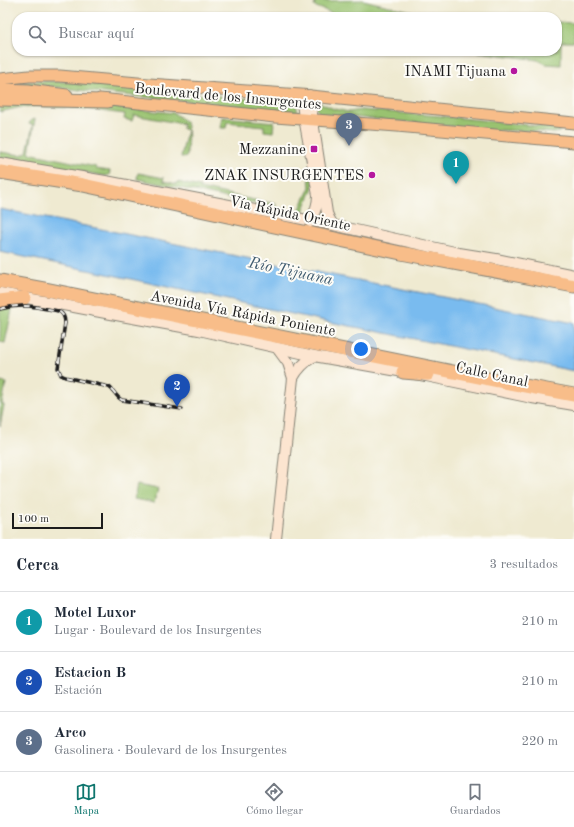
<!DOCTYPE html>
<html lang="es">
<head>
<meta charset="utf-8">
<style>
	:root { --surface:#fff; --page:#f6f6f7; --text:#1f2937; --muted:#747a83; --line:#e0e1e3; --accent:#0f766e }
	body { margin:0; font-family:"Old Standard TT",serif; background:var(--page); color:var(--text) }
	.scale { position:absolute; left:12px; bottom:10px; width:91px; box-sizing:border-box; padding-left:4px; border:2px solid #1c1c1c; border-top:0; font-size:11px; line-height:14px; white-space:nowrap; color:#1c1c1c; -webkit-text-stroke:3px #fdfcf7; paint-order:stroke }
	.you { position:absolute; left:361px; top:349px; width:14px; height:14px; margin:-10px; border:3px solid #fff; border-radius:50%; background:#1a73e8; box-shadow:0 0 0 6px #1a73e833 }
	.badge { display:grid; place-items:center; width:26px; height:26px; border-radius:50%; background:var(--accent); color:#fff; font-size:13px; font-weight:700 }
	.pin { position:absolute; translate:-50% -33px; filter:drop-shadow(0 1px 2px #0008) }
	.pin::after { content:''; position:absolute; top:21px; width:14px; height:12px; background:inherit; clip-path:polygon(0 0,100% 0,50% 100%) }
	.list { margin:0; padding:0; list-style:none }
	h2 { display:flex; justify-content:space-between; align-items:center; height:52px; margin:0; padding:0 16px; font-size:17px }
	h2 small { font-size:13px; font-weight:400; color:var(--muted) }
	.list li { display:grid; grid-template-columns:26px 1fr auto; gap:12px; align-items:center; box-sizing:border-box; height:60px; padding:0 16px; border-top:1px solid var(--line) }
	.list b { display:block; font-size:15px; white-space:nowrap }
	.list p { margin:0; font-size:13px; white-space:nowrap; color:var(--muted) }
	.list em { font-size:13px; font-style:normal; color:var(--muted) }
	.icon { flex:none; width:22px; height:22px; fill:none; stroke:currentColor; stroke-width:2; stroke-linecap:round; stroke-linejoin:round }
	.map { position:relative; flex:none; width:574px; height:539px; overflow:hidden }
	.search { position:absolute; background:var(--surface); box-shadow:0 1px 3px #0004; left:12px; right:12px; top:12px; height:44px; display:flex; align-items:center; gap:10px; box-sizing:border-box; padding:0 14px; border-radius:16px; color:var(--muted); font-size:15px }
	.sheet { height:232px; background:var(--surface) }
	nav { display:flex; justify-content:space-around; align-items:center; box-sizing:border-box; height:56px; border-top:1px solid var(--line); background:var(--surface); font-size:11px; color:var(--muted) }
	nav a { display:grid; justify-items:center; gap:2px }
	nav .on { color:var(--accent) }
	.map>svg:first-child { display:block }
</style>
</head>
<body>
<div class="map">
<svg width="574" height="539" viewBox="0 0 574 539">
	<rect width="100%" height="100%" fill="#fdfcf7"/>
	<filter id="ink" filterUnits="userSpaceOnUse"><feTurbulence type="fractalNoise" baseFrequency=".025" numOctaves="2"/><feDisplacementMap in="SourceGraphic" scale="8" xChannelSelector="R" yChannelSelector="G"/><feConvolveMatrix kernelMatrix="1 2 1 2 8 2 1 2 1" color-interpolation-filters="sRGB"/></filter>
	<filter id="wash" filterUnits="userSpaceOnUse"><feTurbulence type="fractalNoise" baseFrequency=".012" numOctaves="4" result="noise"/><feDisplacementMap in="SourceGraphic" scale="16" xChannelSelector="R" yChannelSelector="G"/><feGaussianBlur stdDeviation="0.9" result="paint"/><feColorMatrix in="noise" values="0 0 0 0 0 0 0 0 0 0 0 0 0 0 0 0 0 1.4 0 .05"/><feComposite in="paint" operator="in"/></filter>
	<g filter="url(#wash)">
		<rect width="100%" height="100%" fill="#efead1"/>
		<!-- green -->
		<g fill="#99c26f" stroke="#5a6f46">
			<polygon points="316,0 324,0 324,1 363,0 428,15 430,11 455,17 461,17 342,17 314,6"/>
			<polygon points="557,22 574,23 574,42 561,42 561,65 546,64 538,60 472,51 557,51"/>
			<path d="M39,81L70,82L293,103C296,106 298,108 297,112L94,92L32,84L8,83Z"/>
			<path d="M318,103H321L334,109L349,112L361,110L441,116L557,128L560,131L559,132L554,133L532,131L491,130L320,114C317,111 315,108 318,103Z"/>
			<path d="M0,104H80L174,113L186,122C189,133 187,145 187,156L184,157H181L187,130L183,129V124L134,115L132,121L124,119L125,114L83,109L36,106L21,107L0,112Z"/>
			<polygon points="222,117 274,122 273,132 264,131 264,126 227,122 226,128 220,128"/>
			<path d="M35,119L29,153L96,167V169L110,171L109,175L105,176L0,157V152L21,155L27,152L33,125L29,124C30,121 32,120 35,119Z"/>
			<polygon points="138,173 164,178 163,181 177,184 178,182 200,187 200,189 209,191 209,190 244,198 276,204 275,208 137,179"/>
			<polygon points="313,176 314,185 301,216 297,215 310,187 309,177"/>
			<polygon points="13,305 5,343 0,342 0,306"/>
			<polygon points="0,382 6,383 2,404 4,405 0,426"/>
			<polygon points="137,485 158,489 154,503 134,499"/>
		</g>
		<!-- water -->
		<polygon fill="#79bbef" stroke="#4a6c86" points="0,209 574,323 574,371 320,320 117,276 0,252"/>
	</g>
	<g filter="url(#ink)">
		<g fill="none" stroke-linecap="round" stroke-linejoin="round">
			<!-- secondary casing -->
			<g stroke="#868376" stroke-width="12">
				<g id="secondary">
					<path d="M301,95L304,118L318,195C318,205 315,213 310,222"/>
					<polyline points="309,95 327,213 329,218 333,225"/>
					<polyline points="0,163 111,182 333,225 459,253 496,259 574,275"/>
					<polyline points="0,293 127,317 199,330 314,356 426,376 532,398 574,405"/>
					<polyline points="277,348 288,363 293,378"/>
					<path d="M276,539L293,378C298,368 305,362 314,356"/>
				</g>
			</g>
			<!-- primary casing -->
			<g stroke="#868376" stroke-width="13">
				<g id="primary">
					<polyline points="0,79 29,76 60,76 149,84 301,95 574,123"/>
					<polyline points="0,89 28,90 67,95"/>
					<polyline points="100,99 275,117 397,126 574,142"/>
				</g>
			</g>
			<!-- highway casing -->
			<g stroke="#868376" stroke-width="15">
				<g id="highway">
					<polyline points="0,99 108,101"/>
					<polyline points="0,172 83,185 401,253 574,286"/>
					<polyline points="0,281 49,290 493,380 574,395"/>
					<polyline points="0,301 24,298"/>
					<polyline points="403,372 428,374"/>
				</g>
			</g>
			<!-- secondary -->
			<use href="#secondary" stroke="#fce5d0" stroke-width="10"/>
			<!-- primary -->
			<use href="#primary" stroke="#f8bd89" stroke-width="11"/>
			<!-- highway -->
			<use href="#highway" stroke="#f8bd89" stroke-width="13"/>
			<!-- rail casing -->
			<g stroke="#1c1c1c" stroke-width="3.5">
				<path id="rail" d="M0,309C22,303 36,307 58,311C63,313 65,318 65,323L58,368L61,375L65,377L109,387C114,390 116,397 122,400L182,409"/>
			</g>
			<!-- rail -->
			<use href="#rail" stroke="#fdfcf7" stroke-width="2" stroke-dasharray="6" stroke-linecap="butt"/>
		</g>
	</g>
	<!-- markers -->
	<g fill="#b5179e" stroke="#fdfcf7" stroke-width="1.5">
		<circle cx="514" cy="71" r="4"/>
		<rect x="310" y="145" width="8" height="8" rx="2"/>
		<circle cx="372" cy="175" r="4"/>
	</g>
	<g text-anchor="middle" stroke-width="4" stroke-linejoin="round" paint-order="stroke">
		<!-- poi labels -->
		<g font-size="15" fill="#1c1c1c" stroke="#fdfcf7" text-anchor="end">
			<text x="506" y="76">INAMI Tijuana</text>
			<text x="306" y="154">Mezzanine</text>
			<text x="364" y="180">ZNAK INSURGENTES</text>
		</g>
		<!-- street labels -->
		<g font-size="15" fill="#1c1c1c" stroke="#fdfcf7">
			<text transform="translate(228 96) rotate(5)" y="5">Boulevard de los Insurgentes</text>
			<text transform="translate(290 213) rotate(12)" y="5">Vía Rápida Oriente</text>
			<text transform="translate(243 313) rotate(11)" y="5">Avenida Vía Rápida Poniente</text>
			<text transform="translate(492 374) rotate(12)" y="5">Calle Canal</text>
		</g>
		<!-- water labels -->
		<g font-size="16" font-style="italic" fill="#415c70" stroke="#fdfcf7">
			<text transform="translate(291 270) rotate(12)" y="6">Río Tijuana</text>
		</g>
	</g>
</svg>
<div class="scale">100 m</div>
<div class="you"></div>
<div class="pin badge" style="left:456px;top:184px;background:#0f9aa8">1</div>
<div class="pin badge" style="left:177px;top:407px;background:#1a4fb4">2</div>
<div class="pin badge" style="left:349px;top:146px;background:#5c6f8a">3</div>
<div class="search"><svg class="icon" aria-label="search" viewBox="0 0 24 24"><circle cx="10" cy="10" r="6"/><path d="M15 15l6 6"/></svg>Buscar aquí</div>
</div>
<section class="sheet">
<h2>Cerca<small>3 resultados</small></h2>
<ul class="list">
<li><span class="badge" style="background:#0f9aa8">1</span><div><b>Motel Luxor</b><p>Lugar · Boulevard de los Insurgentes</p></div><em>210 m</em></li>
<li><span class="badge" style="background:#1a4fb4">2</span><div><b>Estacion B</b><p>Estación</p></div><em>210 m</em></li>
<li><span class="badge" style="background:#5c6f8a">3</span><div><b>Arco</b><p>Gasolinera · Boulevard de los Insurgentes</p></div><em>220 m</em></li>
</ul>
</section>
<nav>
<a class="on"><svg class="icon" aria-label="map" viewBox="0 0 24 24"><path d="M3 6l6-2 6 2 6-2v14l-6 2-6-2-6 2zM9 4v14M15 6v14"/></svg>Mapa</a>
<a><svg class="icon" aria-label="directions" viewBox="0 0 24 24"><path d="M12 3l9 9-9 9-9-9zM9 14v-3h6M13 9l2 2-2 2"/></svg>Cómo llegar</a>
<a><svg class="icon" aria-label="saved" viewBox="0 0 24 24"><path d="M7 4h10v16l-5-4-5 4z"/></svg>Guardados</a>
</nav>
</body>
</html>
